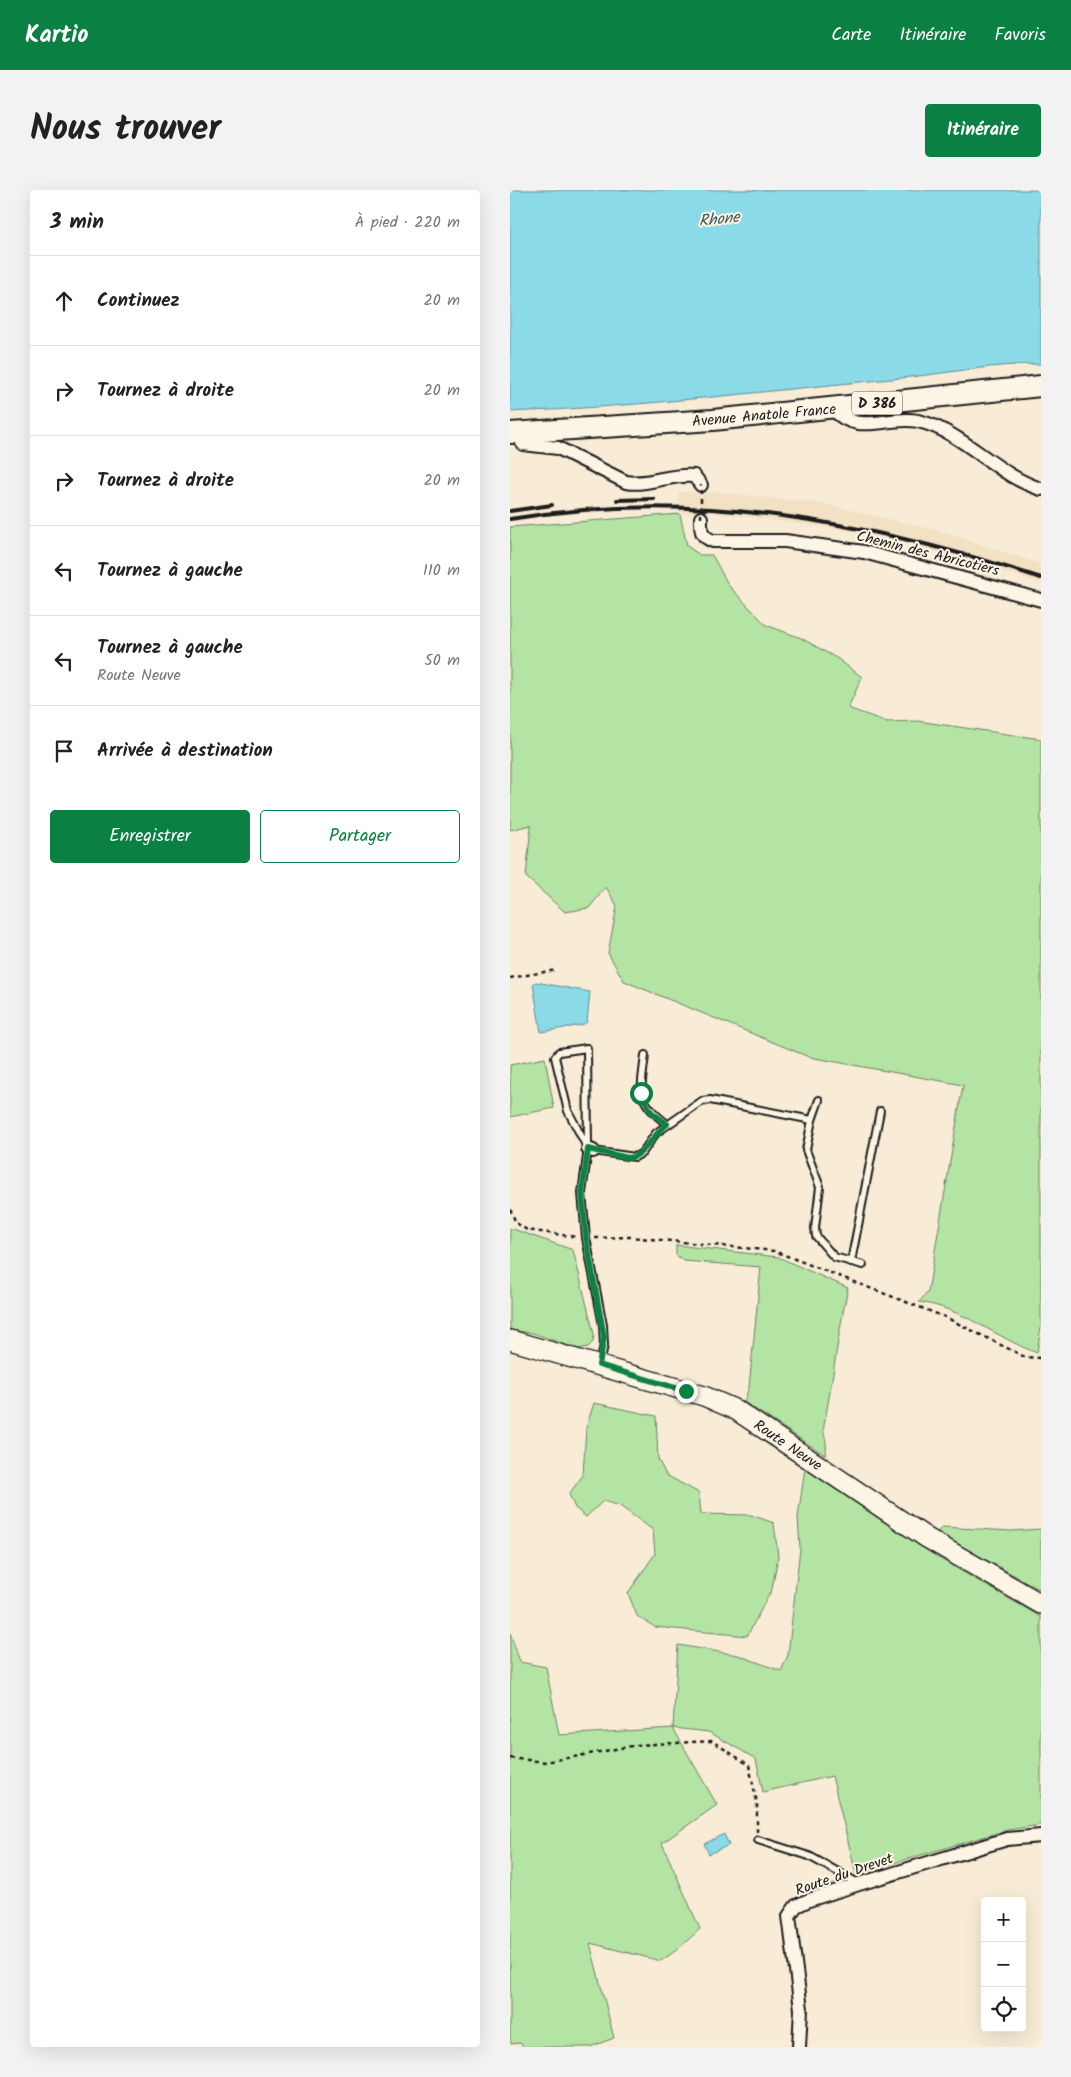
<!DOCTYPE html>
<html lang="fr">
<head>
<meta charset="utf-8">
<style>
	:root { --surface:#fff; --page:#f2f2f2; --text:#222; --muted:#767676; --line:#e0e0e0; --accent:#0b8043 }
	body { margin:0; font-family:Kalam,sans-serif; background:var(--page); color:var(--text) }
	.controls { position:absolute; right:15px; bottom:15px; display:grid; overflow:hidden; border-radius:5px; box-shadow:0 5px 20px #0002 }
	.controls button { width:45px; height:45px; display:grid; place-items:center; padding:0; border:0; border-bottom:1px solid var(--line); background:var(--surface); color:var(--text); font:25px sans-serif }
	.stop { position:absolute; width:15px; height:15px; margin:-11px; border:4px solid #0b8043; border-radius:50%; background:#fff }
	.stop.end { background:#0b8043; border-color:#fff; box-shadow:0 1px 5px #0008 }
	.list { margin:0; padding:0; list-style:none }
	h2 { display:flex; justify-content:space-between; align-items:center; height:65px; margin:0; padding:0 20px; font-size:21px }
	h2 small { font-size:16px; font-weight:400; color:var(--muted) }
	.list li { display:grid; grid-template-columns:32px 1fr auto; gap:15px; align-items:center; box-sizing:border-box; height:90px; padding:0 20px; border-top:1px solid var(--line) }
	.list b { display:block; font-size:19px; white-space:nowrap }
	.list p { margin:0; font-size:16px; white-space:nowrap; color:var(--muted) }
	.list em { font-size:16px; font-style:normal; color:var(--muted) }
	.actions { display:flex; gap:10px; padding:15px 20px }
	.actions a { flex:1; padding:11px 0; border:1px solid var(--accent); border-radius:5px; text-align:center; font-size:18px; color:var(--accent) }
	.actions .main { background:var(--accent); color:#fff }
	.icon { flex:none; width:28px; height:28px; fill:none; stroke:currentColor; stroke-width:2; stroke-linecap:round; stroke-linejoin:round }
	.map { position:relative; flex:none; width:531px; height:1857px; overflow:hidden; border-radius:5px }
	header { display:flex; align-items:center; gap:30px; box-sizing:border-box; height:70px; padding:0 25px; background:var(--accent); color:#fff }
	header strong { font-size:24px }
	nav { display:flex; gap:28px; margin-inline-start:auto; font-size:18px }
	.intro { display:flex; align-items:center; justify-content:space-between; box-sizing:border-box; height:120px; padding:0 30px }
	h1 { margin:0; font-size:35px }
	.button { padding:12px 22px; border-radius:5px; background:var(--accent); color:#fff; font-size:18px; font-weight:700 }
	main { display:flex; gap:30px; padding:0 30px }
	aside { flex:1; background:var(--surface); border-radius:5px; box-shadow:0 5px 20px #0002 }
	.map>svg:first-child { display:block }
</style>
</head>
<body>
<header>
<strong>Kartio</strong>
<nav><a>Carte</a><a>Itinéraire</a><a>Favoris</a></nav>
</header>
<div class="intro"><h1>Nous trouver</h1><a class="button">Itinéraire</a></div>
<main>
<aside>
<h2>3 min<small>À pied · 220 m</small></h2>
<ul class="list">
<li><svg class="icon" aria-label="ahead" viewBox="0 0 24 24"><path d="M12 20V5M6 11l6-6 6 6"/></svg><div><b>Continuez</b></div><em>20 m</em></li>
<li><svg class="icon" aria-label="right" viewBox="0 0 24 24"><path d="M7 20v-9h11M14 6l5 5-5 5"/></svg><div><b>Tournez à droite</b></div><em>20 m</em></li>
<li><svg class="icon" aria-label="right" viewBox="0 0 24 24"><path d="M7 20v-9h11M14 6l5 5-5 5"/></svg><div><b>Tournez à droite</b></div><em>20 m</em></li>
<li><svg class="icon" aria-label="left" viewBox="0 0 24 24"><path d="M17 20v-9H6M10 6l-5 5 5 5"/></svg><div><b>Tournez à gauche</b></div><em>110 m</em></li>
<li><svg class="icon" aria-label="left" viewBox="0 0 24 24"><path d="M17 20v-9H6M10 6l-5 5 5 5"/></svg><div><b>Tournez à gauche</b><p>Route Neuve</p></div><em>50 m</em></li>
<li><svg class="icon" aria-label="arrive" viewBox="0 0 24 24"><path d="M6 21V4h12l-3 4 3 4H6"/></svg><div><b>Arrivée à destination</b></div></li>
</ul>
<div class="actions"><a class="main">Enregistrer</a><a>Partager</a></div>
</aside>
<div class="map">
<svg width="531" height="1857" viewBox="0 0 531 1857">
	<rect width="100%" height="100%" fill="#f8ecd6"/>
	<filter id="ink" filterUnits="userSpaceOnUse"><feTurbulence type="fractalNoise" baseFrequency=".02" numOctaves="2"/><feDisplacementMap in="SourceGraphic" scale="10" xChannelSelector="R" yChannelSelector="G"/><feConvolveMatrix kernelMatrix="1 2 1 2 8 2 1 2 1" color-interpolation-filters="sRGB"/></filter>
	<g filter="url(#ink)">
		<!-- built -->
		<polygon fill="#f3e1c4" points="168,302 206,302 314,314 430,341 531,374 531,393 364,344 200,322 170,324"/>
		<!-- green -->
		<g fill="#b4e4a4" stroke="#688060">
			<path d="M170,324L177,356L190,365H202L219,396L256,435L291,448L328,469L352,487L338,518L377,532L407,531L531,549V1136L527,1163C487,1148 452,1118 409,1112L418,1102L453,895L299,867L114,791L98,763L107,716L96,697L79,718L55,722L16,687L21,635L0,640V337Z"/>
			<polygon points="35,868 44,918 0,927 0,875"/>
			<polygon points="0,1038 63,1060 84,1144 83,1152 78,1157 68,1159 23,1143 0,1140"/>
			<path d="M166,1055L268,1067L338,1098C328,1143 323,1190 314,1235C312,1246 319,1250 315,1265L234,1212L239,1197L251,1077L174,1071L166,1065Z"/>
			<polygon points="84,1213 146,1226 148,1269 156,1285 189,1303 191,1324 241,1325 264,1333 268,1367 262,1399 237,1446 145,1437 127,1426 118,1403 145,1364 143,1340 110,1316 93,1311 76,1327 65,1318 59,1304 73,1285 76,1238"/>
			<polygon points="295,1278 427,1367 531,1427 531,1635 497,1640 346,1684 322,1586 253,1602 246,1569 199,1542 163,1538 207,1615 152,1653 190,1739 168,1759 151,1771 80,1753 104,1848 80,1857 14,1857 10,1853 0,1854 0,1443 10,1472 36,1477 49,1545 163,1538 168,1455 228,1465 271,1481 278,1465 290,1358 288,1327"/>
			<polygon points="432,1337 501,1341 531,1339 531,1400 427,1343"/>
		</g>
		<!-- water -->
		<g fill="#8bdae8" stroke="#5f8e96">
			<path d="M0,0H531V174C485,174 438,183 392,188C262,200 131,217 0,222Z"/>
			<polygon points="26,792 80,802 77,832 72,835 31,842 23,794"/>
			<polygon points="214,1644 219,1655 199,1664 194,1654"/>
		</g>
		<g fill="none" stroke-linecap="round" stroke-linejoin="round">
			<!-- lane casing -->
			<g stroke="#1c1c1c" stroke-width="10">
				<g id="lane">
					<path d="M135,865C131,902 125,909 157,934"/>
					<polyline points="309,910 302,930 296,960 310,997 305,1038 306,1046 324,1067 353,1075"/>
					<polyline points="78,959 58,921 45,867 49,862 77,858 78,959 72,1003 76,1048 93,1135 94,1155 90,1174"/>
					<polyline points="83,961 125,967 132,963 146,943 192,911 200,910 302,930"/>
					<polyline points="341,1072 370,921"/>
					<polyline points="248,1650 299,1666 348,1693"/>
				</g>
			</g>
			<!-- street casing -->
			<g stroke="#1c1c1c" stroke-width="16">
				<g id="street">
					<path d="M322,218C346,247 377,225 408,231C455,242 485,285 531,299"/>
					<path d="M6,243L13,254L48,258L116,292C139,296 161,283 184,286L191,295"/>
					<path d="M191,328C191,340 190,346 203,351H275L354,362L531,410"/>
					<polyline points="78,959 83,961"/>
					<polyline points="289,1857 291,1819 279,1726 286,1716 299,1710 349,1694 497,1649 531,1646"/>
				</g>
			</g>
			<!-- secondary casing -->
			<g stroke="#1c1c1c" stroke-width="22">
				<polyline id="secondary" points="0,1150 194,1206 226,1220 417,1348 531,1414"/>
			</g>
			<!-- primary casing -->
			<g stroke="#1c1c1c" stroke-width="24">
				<polyline id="primary" points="0,243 203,230 531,196"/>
			</g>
			<!-- path -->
			<g stroke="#1c1c1c" stroke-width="2.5" stroke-dasharray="4 4" stroke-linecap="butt">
				<polyline points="0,788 46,780"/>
				<polyline points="0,1019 6,1033 17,1040 67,1047"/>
				<polyline points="85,1048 120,1047 264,1061 435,1127 515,1167 531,1168"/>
				<polyline points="0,1568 36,1572 127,1555 202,1551 239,1575 247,1613 247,1642"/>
			</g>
			<!-- lane -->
			<use href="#lane" stroke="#fcf5e5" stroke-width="6"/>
			<!-- street -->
			<use href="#street" stroke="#fcf5e5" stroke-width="12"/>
			<!-- secondary -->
			<use href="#secondary" stroke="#fcf5e5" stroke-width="19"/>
			<!-- primary -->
			<use href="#primary" stroke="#fcf5e5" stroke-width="20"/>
			<!-- rail -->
			<g stroke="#1c1c1c" stroke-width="4">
				<polyline points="107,310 144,309"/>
				<polyline points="0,321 42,315"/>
				<path d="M0,329C183,298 357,331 531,388"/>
			</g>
			<!-- path-bridge -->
			<polyline stroke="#1c1c1c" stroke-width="2.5" stroke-dasharray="4 4" stroke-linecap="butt" points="191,328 191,295"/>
		</g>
	</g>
	<g fill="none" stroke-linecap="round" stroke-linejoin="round" filter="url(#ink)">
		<!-- route -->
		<path stroke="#0b8043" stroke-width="6" d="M131,903L141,922L157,934C144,944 133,967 118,968L78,959L72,1003L76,1048L94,1147L89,1175L176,1201"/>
	</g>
	<g text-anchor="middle" stroke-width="4" stroke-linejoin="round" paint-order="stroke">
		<!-- shield labels -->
		<rect fill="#fcf5e5" stroke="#5f5d58" stroke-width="1" x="342" y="201.5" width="50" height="23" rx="4"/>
		<g font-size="14" font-weight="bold" fill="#1c1c1c">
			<text x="367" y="218">D 386</text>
		</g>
		<!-- street labels -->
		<g font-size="15" fill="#1c1c1c" stroke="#fcf5e5">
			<text transform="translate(254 225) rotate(-5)" y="5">Avenue Anatole France</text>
			<text transform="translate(418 363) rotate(14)" y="5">Chemin des Abricotiers</text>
			<text transform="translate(278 1255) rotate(34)" y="5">Route Neuve</text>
			<text transform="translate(334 1684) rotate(-19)" y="5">Route du Drevet</text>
		</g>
		<!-- water labels -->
		<g font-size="16" font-style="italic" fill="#3d5559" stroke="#fcf5e5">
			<text transform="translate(209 28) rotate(-6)" y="6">Rhone</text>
		</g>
	</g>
</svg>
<div class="controls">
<button>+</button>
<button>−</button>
<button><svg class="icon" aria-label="locate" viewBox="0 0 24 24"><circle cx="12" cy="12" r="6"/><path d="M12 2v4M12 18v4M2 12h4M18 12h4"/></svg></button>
</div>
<div class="stop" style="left:131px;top:903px"></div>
<div class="stop end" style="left:176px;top:1201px"></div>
</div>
</main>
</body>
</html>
